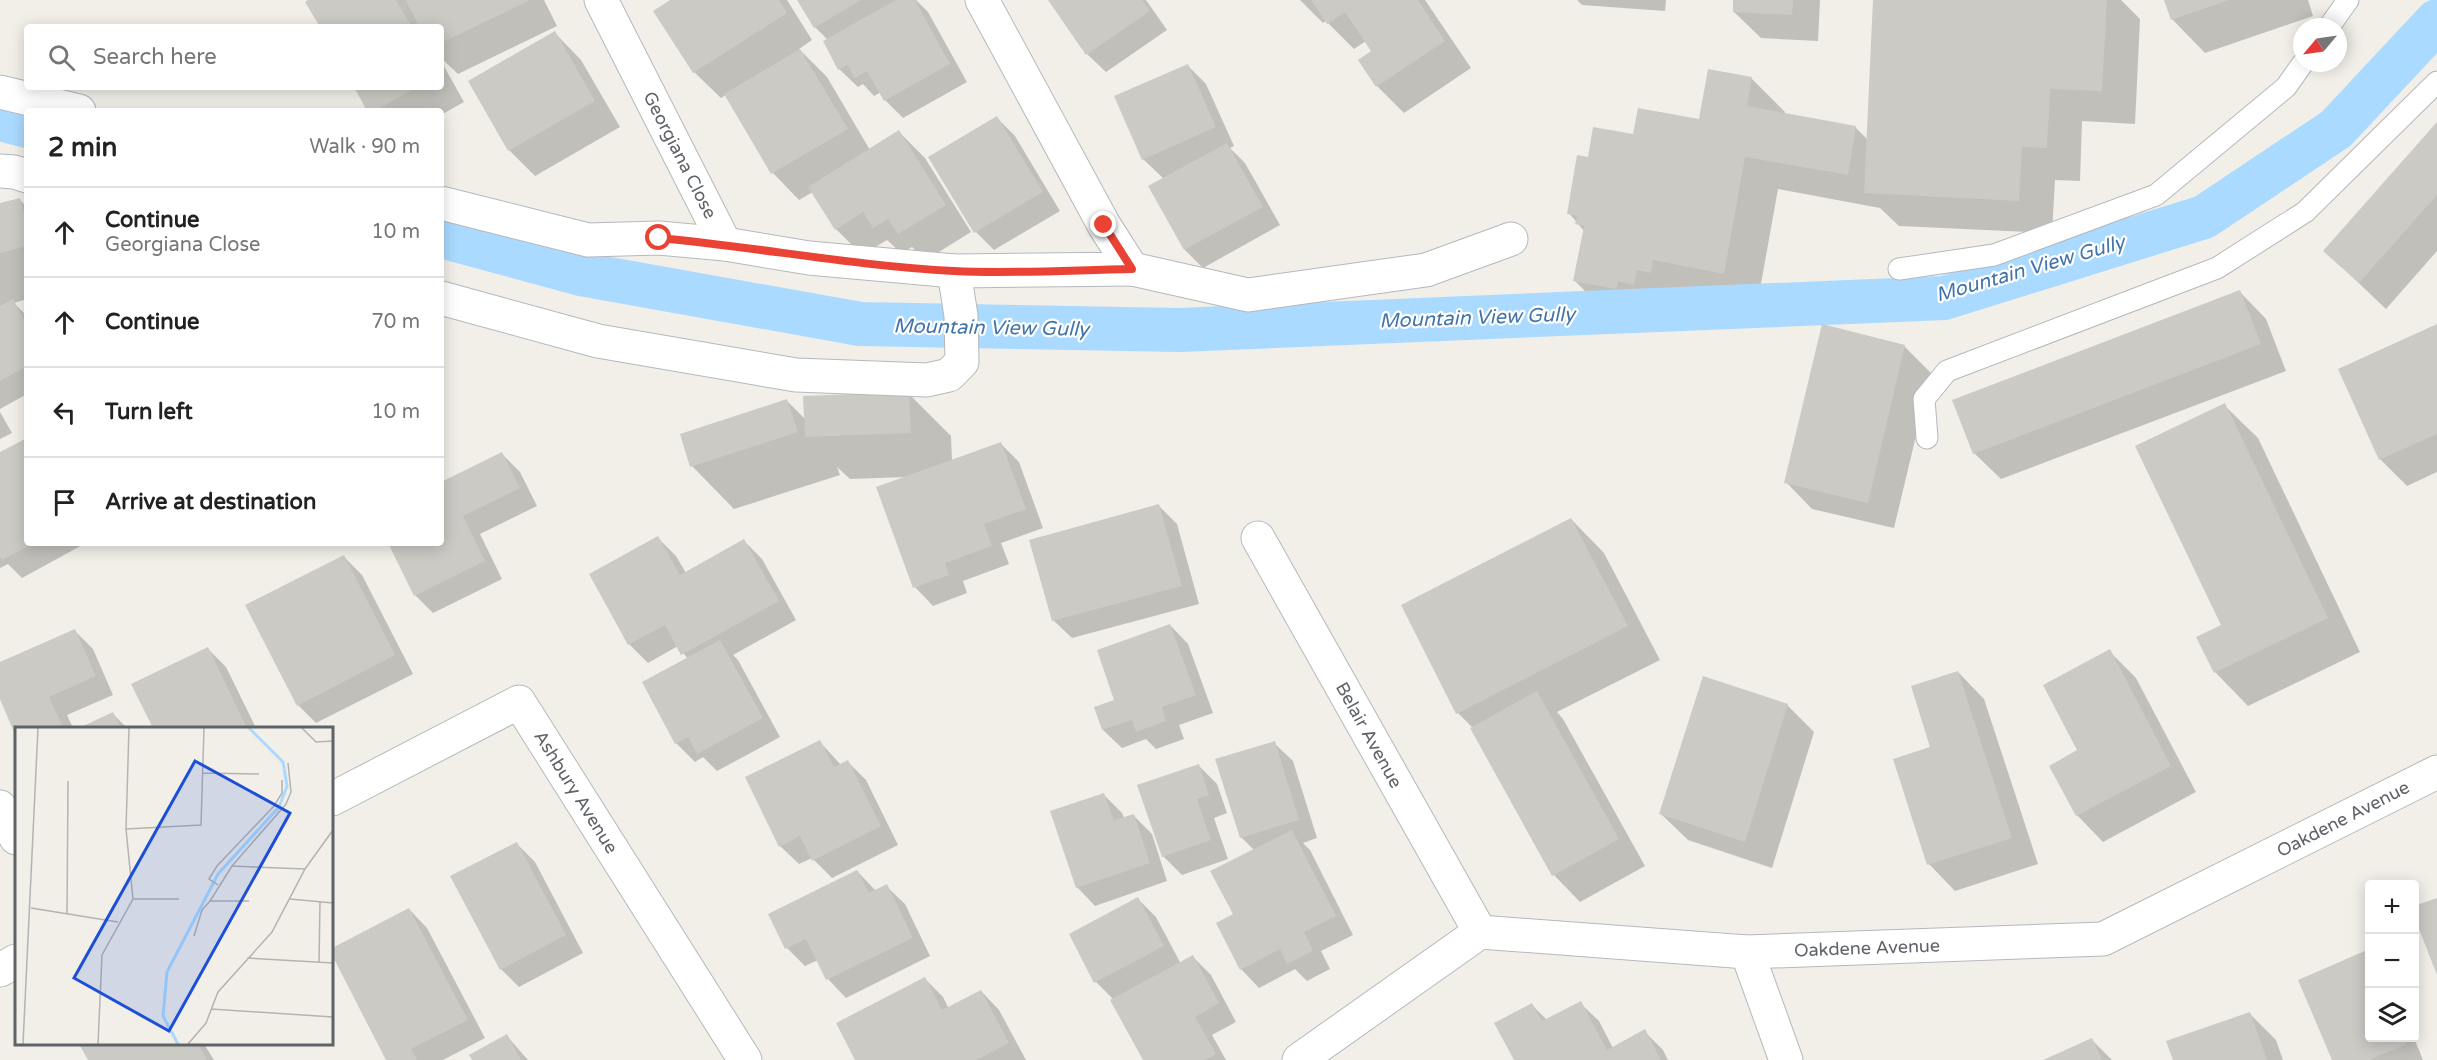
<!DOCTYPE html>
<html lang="en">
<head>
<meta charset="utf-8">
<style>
	:root { --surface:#fff; --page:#f2f2f2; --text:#222; --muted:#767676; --line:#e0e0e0 }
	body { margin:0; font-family:"Varela Round",sans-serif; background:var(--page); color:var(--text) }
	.controls { position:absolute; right:18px; bottom:18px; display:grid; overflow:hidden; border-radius:6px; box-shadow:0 3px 15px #0003 }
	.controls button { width:54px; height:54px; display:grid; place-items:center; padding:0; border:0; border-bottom:2px solid var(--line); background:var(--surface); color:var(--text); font:30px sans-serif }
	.compass { position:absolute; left:2293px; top:18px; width:54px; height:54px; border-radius:50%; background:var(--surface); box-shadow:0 3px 15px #0003; rotate:241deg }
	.stop { position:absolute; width:18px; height:18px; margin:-14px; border:4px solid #ea4335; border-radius:50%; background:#fff }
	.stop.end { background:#ea4335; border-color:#fff; box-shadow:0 2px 6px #0008 }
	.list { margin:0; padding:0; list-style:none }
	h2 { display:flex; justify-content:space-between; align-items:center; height:78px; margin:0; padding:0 24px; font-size:26px }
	h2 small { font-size:20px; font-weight:400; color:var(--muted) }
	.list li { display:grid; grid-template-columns:39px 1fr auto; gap:18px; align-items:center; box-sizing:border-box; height:90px; padding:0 24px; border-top:2px solid var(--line) }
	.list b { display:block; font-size:22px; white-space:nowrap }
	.list p { margin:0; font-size:20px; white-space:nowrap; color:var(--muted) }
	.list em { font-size:20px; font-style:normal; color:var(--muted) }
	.icon { flex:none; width:33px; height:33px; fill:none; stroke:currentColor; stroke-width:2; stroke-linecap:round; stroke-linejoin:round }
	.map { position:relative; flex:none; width:2437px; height:1060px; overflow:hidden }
	.search { position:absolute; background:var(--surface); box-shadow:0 3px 15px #0003; left:24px; top:24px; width:420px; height:66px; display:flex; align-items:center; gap:15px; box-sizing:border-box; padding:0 21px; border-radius:6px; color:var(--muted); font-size:22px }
	.panel { position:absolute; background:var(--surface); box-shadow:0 3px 15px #0003; left:24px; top:108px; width:420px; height:438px; border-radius:6px }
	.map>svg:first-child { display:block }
</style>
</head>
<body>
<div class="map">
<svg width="2437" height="1060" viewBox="0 0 2437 1060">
	<rect width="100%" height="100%" fill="#f1efe8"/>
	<!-- shadow -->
	<g fill="#0003">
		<polygon points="311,0 544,0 557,26 458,74 441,58 441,27 321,27"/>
		<polygon points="673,0 787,0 812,40 799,49 827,77 870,150 899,132 925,158 971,232 926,260 912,247 901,253 887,240 862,255 836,229 813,192 799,200 773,173 726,95 721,98 694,72"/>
		<polygon points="799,0 916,0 928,12 967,82 903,118 885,100 881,92 874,96 863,84 858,87 839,69 828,40 815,27"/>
		<polygon points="1050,0 1146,0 1167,30 1106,72 1087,54"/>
		<polygon points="1300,0 1425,0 1471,68 1404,113 1377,86 1360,61 1373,52 1366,41 1354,49 1326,21 1323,23"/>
		<polygon points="1577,0 1666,0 1665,11 1582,5"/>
		<polygon points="1735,0 1820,0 1818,41 1761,38 1734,12"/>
		<polygon points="1874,0 2121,0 2140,19 2135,124 2082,121 2080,181 2055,180 2052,233 1899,226 1880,208 1778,189 1757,306 1686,293 1684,305 1670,302 1667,317 1651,314 1649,321 1608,314 1575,281 1584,231 1569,213 1589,158 1634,136 1700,121 1751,78 1785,112 1784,115 1855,127 1868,140"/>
		<polygon points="2166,0 2308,0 2313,16 2205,53 2172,19"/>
		<polygon points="555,33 581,60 620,127 535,176 509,150"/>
		<polygon points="441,61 464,102 441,115 441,111 369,111 355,87 441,87"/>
		<polygon points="1188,66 1206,84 1234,146 1230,148 1245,163 1280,225 1203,268 1185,250 1164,179 1143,159"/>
		<polygon points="997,118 1015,136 1060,211 994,250 976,232"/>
		<polygon points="2437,125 2437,251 2386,309 2325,251"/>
		<polygon points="20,200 27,207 27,299 14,303 27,316 27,394 0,409 0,205"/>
		<polygon points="2240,292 2266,319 2286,371 2001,479 1974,453"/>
		<polygon points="2437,326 2437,472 2407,486 2380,459"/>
		<polygon points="1904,346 1931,373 1894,528 1812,509 1786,482"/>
		<polygon points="908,393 951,436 952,461 1000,443 1019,462 1043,528 1001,543 1009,564 963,581 967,593 933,606 915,587 907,477 850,479 837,467 840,475 734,509 692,466 682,435 787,401 806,420"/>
		<polygon points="2224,405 2258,438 2360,652 2248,706 2215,672 2223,626"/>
		<polygon points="0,412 12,433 0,439"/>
		<polygon points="27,439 27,543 86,543 22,578 8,564 0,568 0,454"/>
		<polygon points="502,454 520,472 537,506 480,534 502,579 433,613 415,595 389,543 441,543 441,483"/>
		<polygon points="1159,506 1177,524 1199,604 1072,638 1053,620"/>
		<polygon points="1571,519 1604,553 1660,660 1557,712 1563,719 1645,866 1580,902 1554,875 1472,727 1458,713 1403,606"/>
		<polygon points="658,538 676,556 686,573 744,541 762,559 796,620 733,655 738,660 780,737 717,771 703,757 695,762 676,743 644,683 688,659 678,646 648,663 629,644"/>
		<polygon points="343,556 362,575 413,674 316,723 298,705"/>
		<polygon points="1170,625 1188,644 1213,713 1179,725 1184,739 1156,749 1146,739 1122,748 1103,730 1116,700"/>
		<polygon points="75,631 93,649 113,695 67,715 73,728 16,728 16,733 0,695 0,664"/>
		<polygon points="208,649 226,667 256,728 155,728 133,684"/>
		<polygon points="2109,651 2136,678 2196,792 2103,842 2077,815 2079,751"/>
		<polygon points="1958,672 1984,699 2038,864 1955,891 1929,864"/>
		<polygon points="1704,678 1788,706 1814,732 1772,868 1688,840 1661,814"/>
		<polygon points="113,714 127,728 83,728"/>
		<polygon points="820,742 841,765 848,762 866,780 898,845 832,878 812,858 799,864 780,846"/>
		<polygon points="1274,743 1293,761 1317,838 1303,843 1310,850 1353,935 1321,951 1330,969 1307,981 1295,969 1259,988 1241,969 1235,915 1254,850 1241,837"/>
		<polygon points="1199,766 1217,784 1227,813 1214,818 1228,859 1182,875 1163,856"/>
		<polygon points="1104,795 1122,813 1124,818 1133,815 1152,834 1167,881 1095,906 1077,887"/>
		<polygon points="517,844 535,862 583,953 519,987 501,969"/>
		<polygon points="857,871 875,890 886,886 905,904 930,956 846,998 828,979 818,960 805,966 787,948"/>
		<polygon points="1138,899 1156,917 1181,964 1193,957 1211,975 1236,1022 1212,1035 1226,1060 1145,1060 1114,1000 1096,982"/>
		<polygon points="409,909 427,928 485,1038 443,1060 387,1060 332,952 332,949"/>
		<polygon points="2367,952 2370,955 2370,1038 2414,1038 2423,1060 2333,1060"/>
		<polygon points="925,979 943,997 949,1009 981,991 999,1010 1026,1060 857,1060"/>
		<polygon points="1580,1003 1599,1021 1613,1048 1644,1031 1663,1050 1668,1060 1516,1060 1532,1005 1547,1020"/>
		<polygon points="2249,1013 2276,1040 2283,1060 2174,1060"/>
		<polygon points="507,1036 528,1060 474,1060"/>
		<polygon points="2092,1040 2112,1060 2046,1060"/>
		<polygon points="81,1044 204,1044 214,1060 90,1060"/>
	</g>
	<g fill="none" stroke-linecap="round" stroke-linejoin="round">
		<!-- canal -->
		<g stroke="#aadaff" stroke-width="44">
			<polyline points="0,119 27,126"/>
			<polyline points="441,236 581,274 860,324 1179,330 1944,298 2204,217 2336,129 2437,21"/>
		</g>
	</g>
	<!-- building -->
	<g fill="#cccac5">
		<polygon points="308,0 396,0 412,27 320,27 305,2"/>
		<polygon points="406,0 530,0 441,43 441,27 419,27"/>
		<polygon points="670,0 779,0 787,13 693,73 653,11"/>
		<polygon points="797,0 861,0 814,28"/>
		<polygon points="896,0 915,0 950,64 884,101 867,71 855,78 847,65 838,70 823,41"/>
		<polygon points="1048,0 1142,0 1150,11 1086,55"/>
		<polygon points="1311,0 1418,0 1445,41 1376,87 1358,60 1371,51 1345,12 1327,24"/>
		<polygon points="1733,0 1793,0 1792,15 1733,12"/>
		<polygon points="1873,0 2107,0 2102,91 2050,89 2047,148 2022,147 2019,201 1864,193"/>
		<polygon points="2164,0 2229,0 2171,20"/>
		<polygon points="555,31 595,101 508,151 468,81"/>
		<polygon points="800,49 848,129 771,174 724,94"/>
		<polygon points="1188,64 1216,127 1142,160 1114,96"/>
		<polygon points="1708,69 1752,77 1747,106 1856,126 1848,175 1745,157 1724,274 1653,260 1651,273 1637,270 1634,285 1618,281 1616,289 1573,281 1584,226 1575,224 1577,216 1567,214 1577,155 1588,157 1593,127 1633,134 1638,108 1699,119"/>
		<polygon points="354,87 417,87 375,111 367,111"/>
		<polygon points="997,116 1043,192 974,233 928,157"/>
		<polygon points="2437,122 2437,195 2359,283 2323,251"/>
		<polygon points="899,130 946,205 898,234 888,219 873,228 863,212 835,230 808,187"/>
		<polygon points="1227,143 1263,207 1184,250 1148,186"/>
		<polygon points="20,198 27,224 27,246 0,253 0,203"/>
		<polygon points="2240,290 2261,344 1973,454 1952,400"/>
		<polygon points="13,299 27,325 27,366 0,381 0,306"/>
		<polygon points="1822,324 1905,345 1868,503 1784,483"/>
		<polygon points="2437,324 2437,434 2379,460 2338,369"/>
		<polygon points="909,392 911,433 805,437 803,396"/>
		<polygon points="787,399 798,432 690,467 680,434"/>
		<polygon points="2225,403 2328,618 2214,673 2196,637 2221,625 2135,446"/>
		<polygon points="27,438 27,543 34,543 2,560 0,556 0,452"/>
		<polygon points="1001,442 1026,509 984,524 992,546 945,563 949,575 913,588 876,487"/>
		<polygon points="502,452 520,488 463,516 485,561 414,596 388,543 441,543 441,482"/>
		<polygon points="1159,504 1182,586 1052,621 1029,540"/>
		<polygon points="1571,518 1628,626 1456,714 1401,605"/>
		<polygon points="658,536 680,575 744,539 779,601 681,655 665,625 628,645 589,574"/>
		<polygon points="344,555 395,655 297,706 245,605"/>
		<polygon points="1170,624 1196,695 1162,707 1166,721 1136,732 1132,720 1102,730 1094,707 1114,700 1097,650"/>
		<polygon points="75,629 96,676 49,697 62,725 54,728 16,728 16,737 0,699 0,662"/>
		<polygon points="720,640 763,718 697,754 688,737 675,744 642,682"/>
		<polygon points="208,647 246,726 240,728 153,728 131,684"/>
		<polygon points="2110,649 2171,766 2076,816 2049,766 2077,750 2043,685"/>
		<polygon points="1958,671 2012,838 1927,865 1893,759 1930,747 1911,686"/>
		<polygon points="1703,676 1788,704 1745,842 1659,814"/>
		<polygon points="1537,691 1619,839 1552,876 1470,728"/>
		<polygon points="113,712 121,728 79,728"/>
		<polygon points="820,740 834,767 848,760 881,826 812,861 800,836 779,847 745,777"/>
		<polygon points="1275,741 1299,820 1240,838 1215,759"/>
		<polygon points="1199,764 1209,795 1197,799 1211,840 1162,857 1137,785"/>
		<polygon points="1104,793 1114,820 1134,814 1150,863 1076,888 1050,811"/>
		<polygon points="1292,830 1336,916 1304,932 1313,951 1287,964 1280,949 1240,970 1216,923 1233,914 1210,871"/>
		<polygon points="517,842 566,935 500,970 450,876"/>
		<polygon points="857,870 869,893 887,884 913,938 826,980 806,939 785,949 768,914"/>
		<polygon points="1138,897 1164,946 1094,983 1069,934"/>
		<polygon points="2437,898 2437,975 2414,916 2414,906"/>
		<polygon points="409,908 468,1020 411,1049 417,1060 386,1060 332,955 332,948"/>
		<polygon points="2367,950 2370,956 2370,1038 2404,1038 2407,1044 2369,1060 2332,1060 2298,980"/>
		<polygon points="1193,955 1219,1003 1195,1017 1216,1054 1205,1060 1143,1060 1110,1000"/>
		<polygon points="925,977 942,1010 981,990 1009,1043 976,1060 855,1060 836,1023"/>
		<polygon points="1581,1001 1607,1050 1645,1029 1661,1060 1514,1060 1494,1023 1532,1003 1542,1021"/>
		<polygon points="2250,1012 2267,1060 2173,1060 2166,1041"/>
		<polygon points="507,1034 521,1060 472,1060 469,1055"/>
		<polygon points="2092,1038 2102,1060 2043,1060"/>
		<polygon points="79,1044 198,1044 207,1060 88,1060"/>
	</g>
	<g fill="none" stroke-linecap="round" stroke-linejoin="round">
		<!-- service casing -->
		<g stroke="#b5b8bc" stroke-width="23">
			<g id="service">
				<polyline points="2329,27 2348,0"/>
				<polyline points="1899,269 1994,255 2156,195 2286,87 2303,63"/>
				<polyline points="1927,438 1924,399 1947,371 2217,268 2305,212 2437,82"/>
			</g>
		</g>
		<!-- minor casing -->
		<g stroke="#b5b8bc" stroke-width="35">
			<g id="minor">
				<polyline points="0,92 79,111"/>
				<polyline points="0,171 14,172 27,176"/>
				<polyline points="441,203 588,240 659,238 725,244 601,0"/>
				<polyline points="725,244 809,258 954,271 1132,269 1104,225 982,0"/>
				<polyline points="1132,269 1248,295 1426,270 1511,239"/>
				<polyline points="441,298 598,341 796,375 927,380 949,375 962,362 961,316 954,271"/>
				<polyline points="1258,538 1480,932"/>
				<polyline points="332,799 519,702 745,1060"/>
				<polyline points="0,807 16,838"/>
				<polyline points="1747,952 1786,1060"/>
				<polyline points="0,970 16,961"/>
				<polyline points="1299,1060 1480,932 1747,952 2103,939 2437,772"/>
			</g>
		</g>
		<!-- service -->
		<use href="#service" stroke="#fff" stroke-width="21"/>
		<!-- minor -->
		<use href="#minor" stroke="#fff" stroke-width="33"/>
	</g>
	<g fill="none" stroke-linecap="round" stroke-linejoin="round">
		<!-- route -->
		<path stroke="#ea4335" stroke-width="8" d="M659,238C757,247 855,266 954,271C1013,274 1073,270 1132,269L1104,225"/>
	</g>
	<g text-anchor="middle" stroke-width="4.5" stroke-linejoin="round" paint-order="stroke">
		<!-- street labels -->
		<g font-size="18" fill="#5f6368" stroke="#fff">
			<text transform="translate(680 155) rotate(63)" y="6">Georgiana Close</text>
			<text transform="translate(1369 735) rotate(61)" y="6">Belair Avenue</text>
			<text transform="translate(576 792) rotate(58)" y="6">Ashbury Avenue</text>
			<text transform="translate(2343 819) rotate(-27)" y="6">Oakdene Avenue</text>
			<text transform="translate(1867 948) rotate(-2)" y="6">Oakdene Avenue</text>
		</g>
		<!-- water labels -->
		<g font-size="20" font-style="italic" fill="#4174aa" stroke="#fff">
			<text transform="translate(2030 268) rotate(-16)" y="7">Mountain View Gully</text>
			<text transform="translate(1477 317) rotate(-2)" y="7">Mountain View Gully</text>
			<text transform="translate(991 327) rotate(1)" y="7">Mountain View Gully</text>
		</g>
	</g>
	<!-- overview -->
	<g transform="translate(15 727)">
		<rect width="318" height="318" fill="#f1efe8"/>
		<path fill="none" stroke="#aadaff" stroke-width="3" d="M163,317L148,289L152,245L203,147L264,80L272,59L268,35L234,1"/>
		<path fill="none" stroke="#b3b3b1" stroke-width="1.5" d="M287,1L301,15L318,14M273,36L276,65L271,77L217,139L290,142M188,46L244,47M111,102L186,98L189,1M217,139L195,174H234M203,158L194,152L202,139L259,79L267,66V53M118,172H164M275,172L318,176M16,181L103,195M52,187L53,54M179,209L187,183L195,174M232,231L318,236M304,236L305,175M196,282L318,290M8,317L23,1M83,317L87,228L118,172L111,102L114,1M173,317L191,296L203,265L257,205L290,142L318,103"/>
		<path fill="#1d4ed8" fill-opacity="0.15" stroke="#1d4ed8" stroke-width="3" d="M180,34L275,86L154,304L59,251Z"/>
		<rect width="318" height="318" fill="none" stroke="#5f6368" stroke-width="3"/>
	</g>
</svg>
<div class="controls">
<button>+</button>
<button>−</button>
<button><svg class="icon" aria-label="layers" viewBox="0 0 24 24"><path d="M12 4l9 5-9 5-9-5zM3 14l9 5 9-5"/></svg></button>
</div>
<svg class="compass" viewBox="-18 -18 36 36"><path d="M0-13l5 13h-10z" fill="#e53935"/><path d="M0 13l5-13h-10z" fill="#767676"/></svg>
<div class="stop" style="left:659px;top:238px"></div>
<div class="stop end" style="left:1104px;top:225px"></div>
<div class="search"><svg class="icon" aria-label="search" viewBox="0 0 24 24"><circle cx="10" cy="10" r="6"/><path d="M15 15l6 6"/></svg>Search here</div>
<section class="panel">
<h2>2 min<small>Walk · 90 m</small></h2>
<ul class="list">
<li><svg class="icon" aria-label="ahead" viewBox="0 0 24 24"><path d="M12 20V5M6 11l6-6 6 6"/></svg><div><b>Continue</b><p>Georgiana Close</p></div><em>10 m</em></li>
<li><svg class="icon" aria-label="ahead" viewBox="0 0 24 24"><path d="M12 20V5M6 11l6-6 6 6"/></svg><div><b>Continue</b></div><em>70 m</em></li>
<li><svg class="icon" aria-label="left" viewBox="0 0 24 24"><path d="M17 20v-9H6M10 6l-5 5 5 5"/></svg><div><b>Turn left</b></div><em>10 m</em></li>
<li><svg class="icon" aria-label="arrive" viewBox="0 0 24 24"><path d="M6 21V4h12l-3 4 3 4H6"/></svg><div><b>Arrive at destination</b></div></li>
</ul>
</section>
</div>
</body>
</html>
